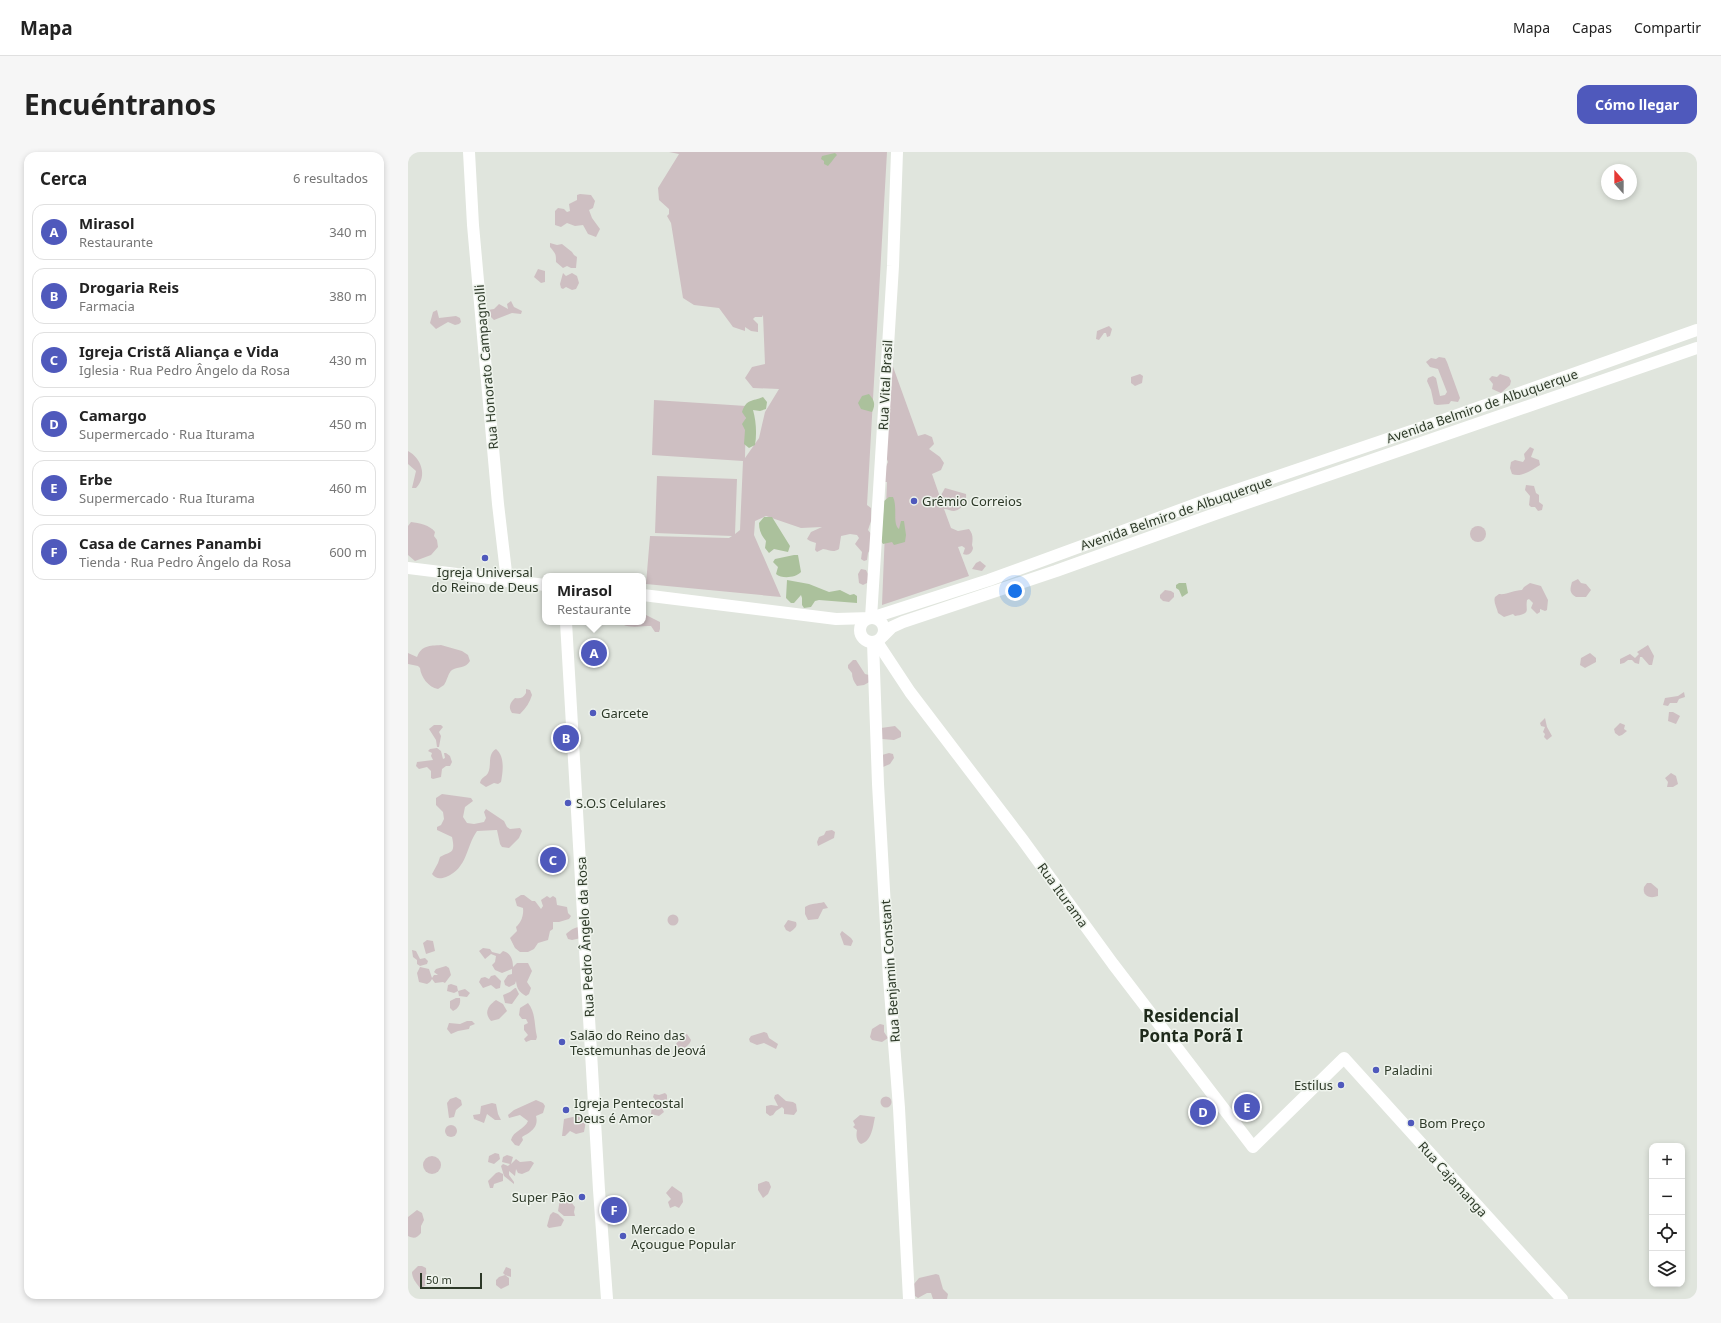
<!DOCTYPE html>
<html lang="es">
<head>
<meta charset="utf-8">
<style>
	:root { --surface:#fff; --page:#f6f6f6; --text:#222; --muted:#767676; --line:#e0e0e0; --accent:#4f59bc }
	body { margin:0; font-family:"Noto Sans",sans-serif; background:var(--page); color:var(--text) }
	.controls { position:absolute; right:12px; bottom:12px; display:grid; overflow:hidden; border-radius:8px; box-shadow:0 2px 6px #0003 }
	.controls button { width:36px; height:36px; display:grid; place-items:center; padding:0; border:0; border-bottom:1px solid var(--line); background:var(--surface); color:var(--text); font:20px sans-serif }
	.compass { position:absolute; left:1193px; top:12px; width:36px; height:36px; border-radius:50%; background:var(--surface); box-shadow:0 2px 6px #0003; rotate:339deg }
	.scale { position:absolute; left:12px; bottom:10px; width:62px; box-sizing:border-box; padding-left:4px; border:2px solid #2d3928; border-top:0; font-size:11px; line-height:14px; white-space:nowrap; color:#2d3928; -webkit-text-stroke:3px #eef3ec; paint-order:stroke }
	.you { position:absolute; left:607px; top:439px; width:14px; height:14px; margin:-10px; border:3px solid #fff; border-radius:50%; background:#1a73e8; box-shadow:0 0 0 6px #1a73e833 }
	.badge { display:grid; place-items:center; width:26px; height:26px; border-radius:50%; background:var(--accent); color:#fff; font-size:13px; font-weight:700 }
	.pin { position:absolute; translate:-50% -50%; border:2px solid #fff; box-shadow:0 1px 4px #0006 }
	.popup { position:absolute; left:134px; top:421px; width:104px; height:52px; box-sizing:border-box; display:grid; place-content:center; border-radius:8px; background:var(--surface); filter:drop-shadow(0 1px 3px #0005); font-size:13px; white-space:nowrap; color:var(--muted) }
	.popup b { font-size:15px; color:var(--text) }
	.popup::after { content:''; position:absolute; left:50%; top:100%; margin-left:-8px; border:8px solid transparent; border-top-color:var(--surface) }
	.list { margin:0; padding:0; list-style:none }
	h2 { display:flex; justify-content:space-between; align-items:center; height:52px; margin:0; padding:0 16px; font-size:17px }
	h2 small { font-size:13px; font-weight:400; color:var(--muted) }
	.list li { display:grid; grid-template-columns:26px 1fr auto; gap:12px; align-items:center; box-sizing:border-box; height:56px; margin:0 8px 8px; padding:0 8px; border:1px solid var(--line); border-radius:12px }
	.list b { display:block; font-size:15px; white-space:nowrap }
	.list p { margin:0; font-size:13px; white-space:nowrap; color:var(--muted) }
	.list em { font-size:13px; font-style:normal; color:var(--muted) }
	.icon { flex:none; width:22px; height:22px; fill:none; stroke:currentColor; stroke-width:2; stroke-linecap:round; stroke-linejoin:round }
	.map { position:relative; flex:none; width:1289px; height:1147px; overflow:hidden; border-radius:12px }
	header { display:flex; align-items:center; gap:24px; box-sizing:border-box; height:56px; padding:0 20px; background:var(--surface); border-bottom:1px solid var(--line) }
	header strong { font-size:19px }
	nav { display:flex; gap:22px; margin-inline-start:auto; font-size:14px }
	.intro { display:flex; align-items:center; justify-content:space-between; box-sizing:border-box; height:96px; padding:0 24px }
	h1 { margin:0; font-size:28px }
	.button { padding:10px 18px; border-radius:12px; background:var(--accent); color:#fff; font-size:14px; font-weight:700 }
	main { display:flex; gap:24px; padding:0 24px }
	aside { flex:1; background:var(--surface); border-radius:12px; box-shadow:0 2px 6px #0003 }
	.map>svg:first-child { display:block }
</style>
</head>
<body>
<header>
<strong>Mapa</strong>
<nav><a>Mapa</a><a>Capas</a><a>Compartir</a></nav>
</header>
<div class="intro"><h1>Encuéntranos</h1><a class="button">Cómo llegar</a></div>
<main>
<aside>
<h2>Cerca<small>6 resultados</small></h2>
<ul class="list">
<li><span class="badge">A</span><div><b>Mirasol</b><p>Restaurante</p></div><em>340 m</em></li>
<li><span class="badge">B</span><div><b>Drogaria Reis</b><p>Farmacia</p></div><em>380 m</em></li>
<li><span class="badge">C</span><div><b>Igreja Cristã Aliança e Vida</b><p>Iglesia · Rua Pedro Ângelo da Rosa</p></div><em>430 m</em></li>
<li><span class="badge">D</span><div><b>Camargo</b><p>Supermercado · Rua Iturama</p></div><em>450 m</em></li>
<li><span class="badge">E</span><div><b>Erbe</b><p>Supermercado · Rua Iturama</p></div><em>460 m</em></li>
<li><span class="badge">F</span><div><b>Casa de Carnes Panambi</b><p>Tienda · Rua Pedro Ângelo da Rosa</p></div><em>600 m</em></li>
</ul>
</aside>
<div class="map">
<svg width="1289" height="1147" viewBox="0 0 1289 1147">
	<rect width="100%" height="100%" fill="#e0e5dd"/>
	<!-- green -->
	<g fill="#cebfc2">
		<path d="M261,0H479L459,353L463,356V369L460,378L464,383V394L460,401L459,408L456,409L453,407L454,400L447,392L451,386L449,383L442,382L433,384L431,397C425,401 422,398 415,397L409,400L407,398L408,391L402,389L399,387L403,380L414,375L393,376L358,364L347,369L346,383L373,445L238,432L242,384L321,386L324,384L247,381L249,324L329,327L327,382L332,378L335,309L244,303L246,248L338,254L337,306L351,286L357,260L371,237L345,236L337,226L344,215L357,212L355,163L354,165H347L345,167L350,172V180L343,179L337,175V179L325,175L311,156L286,153L275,146L263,71L259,64L261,62V57L251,48L250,36L271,2Z"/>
		<polygon points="172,42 183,43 187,49 185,56 181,58 184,66 192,77 188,85 180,82 175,73 167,74 159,71 153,75 147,73 147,59 150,56 156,57 159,60 162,59 161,52 169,48 169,43"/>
		<path d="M142,91L149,93L154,92L164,100L166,103L169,105L168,116H163L159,114L155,116L148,110C148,102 148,102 142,95Z"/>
		<polygon points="130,117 137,119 137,130 133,131 126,125"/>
		<polygon points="155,121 158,124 164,121 169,124 171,131 168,137 164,138 158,135 155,137 153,136 152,132"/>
		<polygon points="103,149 106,155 114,159 113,162 104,161 86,168 80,162 80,158 86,157 91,152 100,157 99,152"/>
		<polygon points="29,158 31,166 48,164 52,166 53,170 51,172 47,173 40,170 28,177 22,171 25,160"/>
		<polygon points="701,174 704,177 702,184 699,185 698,181 696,181 691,188 688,187 689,179"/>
		<polygon points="1031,205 1037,206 1039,210 1052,246 1050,250 1043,249 1041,252 1029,253 1026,252 1023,238 1019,229 1020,226 1025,224 1028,226 1032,244 1037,243 1039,240 1030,217 1022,215 1018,210 1023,206 1028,207"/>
		<path d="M484,212L510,284L517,282L524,285L526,292L521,297L532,305L536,311L533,318L524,322L532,345L537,336L558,342C559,349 554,358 546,359C543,359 539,357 536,357L543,376L550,379L561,377C565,382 565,386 564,393L565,396C564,401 561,404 555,402L557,396L554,394L550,395L561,424L474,453L479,330H476L474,323L480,310L475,297Z"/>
		<polygon points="732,222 735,224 734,231 727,234 723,231 723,225"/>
		<polygon points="1092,222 1101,225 1103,229 1102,233 1093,241 1084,237 1085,232 1081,227 1084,224 1089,225"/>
		<path d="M1122,295L1126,297L1123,305L1131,308L1132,313C1124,318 1113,326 1104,322L1102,316L1103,310L1107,308L1115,310L1117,307L1116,302Z"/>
		<path d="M0,299C13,306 20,324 8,336H4L8,319L0,312Z"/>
		<polygon points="1118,333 1126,334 1128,341 1131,343 1131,350 1135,353 1134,358 1130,359 1127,355 1123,355 1121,353 1122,344 1117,338"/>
		<path d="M3,370C11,371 22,373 27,380L26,384L29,388L30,395L23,403L7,409L0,403V374Z"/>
		<circle cx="1070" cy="382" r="8"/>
		<polygon points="572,409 578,414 574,419 564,417 568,411"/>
		<polygon points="453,417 458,418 461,424 459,431 455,433 451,431 450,422"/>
		<path d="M1170,427L1173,431L1178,432L1183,438L1178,445H1168C1161,441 1162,437 1164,430Z"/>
		<path d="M1122,431L1133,434L1140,448L1139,458L1137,459L1132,457V460L1129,462L1123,456L1125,451L1121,447L1119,448C1117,459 1124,461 1107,464L1105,462L1096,465L1090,461C1089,456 1085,450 1087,445L1091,442C1099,443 1106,438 1114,438L1116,435Z"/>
		<polygon points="757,438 763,439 766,441 766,445 761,450 755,449 752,446 752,443"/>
		<path d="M235,448L238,451L235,457L238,459V463L252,470V477L251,480H247L243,474C236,474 221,476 216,473V470H235Z"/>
		<path d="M33,493L54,499L60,503L62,509C57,517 51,514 44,518C40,521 39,529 36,533L30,537C20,535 13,525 12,516L10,514L0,512V501L9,505C14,493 21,494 33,493Z"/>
		<polygon points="1240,493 1246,504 1244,513 1241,513 1234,505 1232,505 1231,512 1227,511 1224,508 1220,508 1216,511 1212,512 1212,507 1222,502 1227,506 1231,502 1229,500"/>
		<polygon points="1182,501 1188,506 1188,510 1177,516 1172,513 1173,506"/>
		<path d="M445,508H448L457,522L461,523L463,529L456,533L449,534C446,530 444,526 444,521L440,516V513Z"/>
		<path d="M118,537L122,538L124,543C122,550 118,556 112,562L104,561C100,555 102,551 107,546C112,547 115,546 118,541Z"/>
		<polygon points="1276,540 1277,545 1271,547 1269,551 1262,551 1260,554 1255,553 1257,546 1270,544"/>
		<polygon points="1261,560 1265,560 1272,564 1268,572 1260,569"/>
		<polygon points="1137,566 1139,575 1144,584 1139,588 1136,585 1137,582 1135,580 1137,575 1133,574 1132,571"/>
		<polygon points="1212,571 1217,573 1216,577 1219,579 1214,583 1211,584 1207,581 1206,577"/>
		<polygon points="26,573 33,573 35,575 31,580 33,584 31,595 29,595 28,588 21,577"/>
		<polygon points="487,574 493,580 493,585 486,588 474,587 473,576"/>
		<polygon points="29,596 33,599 35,607 37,606 36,601 38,601 42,604 44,610 42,614 38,614 34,617 33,625 25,627 23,626 23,619 19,615 11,617 8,614 9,610 25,608 23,604 24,601 20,599 22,597"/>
		<path d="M88,597C97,604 95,620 93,630L90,632L86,631L78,635L72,631C73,625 78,625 80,621C84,613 79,602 88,597Z"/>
		<polygon points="481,601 485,602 486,606 482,612 475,615 474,603"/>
		<polygon points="1263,621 1268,624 1270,632 1265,635 1259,635 1260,630 1257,626"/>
		<path d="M34,642L63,646L65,649L57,655L55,665L59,671L66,672L76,670L78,666L76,660L78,657L96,669L99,675L102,677L112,676L114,679L111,686L101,696L94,695L92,692L89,678L69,679C58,694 60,716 38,725C32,727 28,727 24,722L30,711L32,705C42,699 48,703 44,685L29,678V675L33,673L36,667L35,660L28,653V646Z"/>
		<polygon points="424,678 427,680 426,686 410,694 409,690 411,685 416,683 418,679"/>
		<path d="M1239,731H1243L1250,737V744C1242,747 1234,744 1236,735Z"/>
		<path d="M113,743H116L124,749H127L133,757L135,754L133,748L139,744L142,746L145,744L148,746L149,753L159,755L160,761L163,764L161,767L151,770H145V777L142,779L140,788L130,791L126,797L120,800H112L107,796L102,786L109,779L108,775C113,771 116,763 115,756L109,754L107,747Z"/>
		<path d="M416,750L420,756L415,757L410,767L400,768L397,762V755C403,751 409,752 416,750Z"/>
		<circle cx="265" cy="768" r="5.5"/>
		<path d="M380,768L388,770C390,775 386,777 382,780L378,778L376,774Z"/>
		<path d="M173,775V786L164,788L160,787L158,782C163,778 166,775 173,775Z"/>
		<polygon points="434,779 443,786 445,789 443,794 436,793 432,782"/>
		<polygon points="19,788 25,789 27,799 18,802 15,791"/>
		<path d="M75,796L82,797L84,800L92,802L95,799C103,801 105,808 105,815L109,811H120L124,819L119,830L123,836L121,842L118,844C111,840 109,837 108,829L107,832L101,835L97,833L96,829L100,823L104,822V817L94,821L87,818L84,813L87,810L88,804L83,802L77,807L71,799Z"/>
		<polygon points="4,798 8,799 12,807 17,806 20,809 19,812 12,814 9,812 9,808 5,805"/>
		<polygon points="38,814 41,816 43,823 37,831 35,830 27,831 24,827 22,830 19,832 11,830 9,821 12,815 21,817 24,826 26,823 30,823 26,820 28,817"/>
		<polygon points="87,823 93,829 92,836 88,837 83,833 75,836 71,830 73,826 77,825 81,827 83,824"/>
		<polygon points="43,832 49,834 50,839 57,837 62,841 59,845 51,844 50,839 46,841 39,839 40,833"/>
		<polygon points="107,836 108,836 111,842 104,852 97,851 95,843 102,840"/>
		<path d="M48,846H52C53,852 50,857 45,859L42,856V849Z"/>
		<path d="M88,848L95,852L99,859L91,867L83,869C75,860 81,853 88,848Z"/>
		<path d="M120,851C128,861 126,873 129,885L128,888H123L118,890L116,887L120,883L116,878V873L120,871L118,867H114L111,863L112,856Z"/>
		<polygon points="59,869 64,869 67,872 62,874 61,877 50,879 43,882 39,877 41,871 52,872"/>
		<polygon points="472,872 476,873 476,880 480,886 474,890 464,888 462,885 464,877"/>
		<polygon points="356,880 359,881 361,886 370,892 368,897 356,891 349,893 342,890 341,887 343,884"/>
		<path d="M279,882L283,888C282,893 276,897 271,897L268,892L275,883Z"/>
		<polygon points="246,942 251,943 257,941 259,943 259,948 252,948 251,951 256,960 251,964 243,962 244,953 249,950 245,945"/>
		<polygon points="370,942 378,949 385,950 388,952 389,959 386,963 376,962 376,957 374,955 368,959 365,963 362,964 358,961 358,954 363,953 370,954 366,946 367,943"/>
		<circle cx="478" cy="950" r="5.5"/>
		<polygon points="48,945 53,948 54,953 48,958 46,965 41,966 39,951 42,947"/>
		<path d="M128,948L135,951L137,954L135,961L128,964C131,975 123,980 114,985L115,988L111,994L107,993L103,988C105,979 117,977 120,969L112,963L101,966L100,963L106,958Z"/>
		<polygon points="84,951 88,952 90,962 93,968 87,968 79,962 76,971 66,967 65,963 72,962 73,954"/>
		<path d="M452,963L467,965C465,974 464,989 453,992C448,989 448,983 449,978L445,975L447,973L445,969Z"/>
		<path d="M169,964H175C179,970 177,974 176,980L168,982L162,979L157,984H154L156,967Z"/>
		<circle cx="43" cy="979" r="6"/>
		<polygon points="87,1001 91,1002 92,1007 86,1012 80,1010 81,1004"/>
		<polygon points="99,1003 105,1005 103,1012 108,1007 112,1010 123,1009 126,1011 121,1019 114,1022 110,1021 108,1017 107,1024 101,1019 101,1023 106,1030 106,1032 96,1024 93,1014 95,1012 100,1014 102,1012 94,1010 95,1005"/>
		<circle cx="24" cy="1013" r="9"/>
		<polygon points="91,1020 95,1022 95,1029 86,1032 85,1036 82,1036 80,1029 88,1021"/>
		<polygon points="358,1029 361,1030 363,1035 360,1042 355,1046 350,1038 350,1032"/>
		<polygon points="264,1034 274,1041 275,1050 271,1056 267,1054 262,1056 260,1050 263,1047 258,1041"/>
		<path d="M152,1040L158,1041L156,1044C160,1047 163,1050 167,1055L166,1060L167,1064H156L150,1059L152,1047L150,1043Z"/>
		<path d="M9,1058L14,1061L16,1068L13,1074V1081C9,1086 6,1087 0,1084V1065Z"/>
		<polygon points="145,1060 150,1062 156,1068 153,1074 141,1076 139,1074 142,1063"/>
		<path d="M10,1114H14L18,1116L19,1132L14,1136H12C8,1131 4,1126 4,1120Z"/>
		<polygon points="98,1115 103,1117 103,1125 97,1123 101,1126 101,1133 93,1137 88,1133 88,1128 91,1125 97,1123 95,1121"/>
		<polygon points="528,1122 531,1123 535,1137 540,1142 539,1147 525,1147 523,1141 519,1141 510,1146 507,1144 506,1132 511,1126"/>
	</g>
	<!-- water -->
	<g fill="#abc19c">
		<path d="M427,1L429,3C425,7 423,11 420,14L416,12V9L413,7L414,4Z"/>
		<path d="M461,242C466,248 468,252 464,260L453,257L450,251L454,244Z"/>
		<path d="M355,245L359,250L358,257L352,259L345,258C348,268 349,282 347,293L341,296L336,292L337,278L334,272L338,266L334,260C339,246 344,250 355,245Z"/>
		<path d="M481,345H485C490,356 484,371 491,377L493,369H496L498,383L497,390L486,393L484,390L475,392L473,389L476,349Z"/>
		<path d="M356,365H364L382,394L380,400L366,397L361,401L357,396L358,389C353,383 351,378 351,371Z"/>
		<path d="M386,403H390L393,420C387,426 374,427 368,422L370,415L365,410L367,407Z"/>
		<polygon points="379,428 401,432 421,440 432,438 442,443 446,442 449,444 449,451 411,448 407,449 403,455 396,456 394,453 394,446 393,443 386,451 383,451 378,446"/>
		<polygon points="771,431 778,431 780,441 774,445 771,438 768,436 768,433"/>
	</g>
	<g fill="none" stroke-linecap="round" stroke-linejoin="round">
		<!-- secondary -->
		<g stroke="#fff" stroke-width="12">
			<polyline points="61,0 65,73 90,352 99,429"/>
			<polyline points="0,416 137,433"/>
			<polyline points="235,443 428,467 463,466 581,428 802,347 1024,272 1289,178"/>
			<circle cx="464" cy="478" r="12"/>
			<polyline points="463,466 485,114 489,0"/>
			<polyline points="158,470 191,1038 199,1147"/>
			<polyline points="475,484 484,475 495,470 648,419 807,362 1289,196"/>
			<polyline points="465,490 470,632 481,826 491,956 501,1147"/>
			<polyline points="469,490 502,540 614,687 705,812 845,995 936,906 1154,1147"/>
		</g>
	</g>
	<!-- markers -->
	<g fill="#4f59bc" stroke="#eef3ec" stroke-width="1.5">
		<circle cx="506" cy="349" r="4"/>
		<circle cx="77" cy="406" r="4"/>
		<circle cx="185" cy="561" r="4"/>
		<circle cx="160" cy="651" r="4"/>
		<circle cx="154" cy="890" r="4"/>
		<circle cx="968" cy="918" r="4"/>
		<circle cx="933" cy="933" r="4"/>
		<circle cx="158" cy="958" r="4"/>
		<circle cx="1003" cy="971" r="4"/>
		<circle cx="174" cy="1045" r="4"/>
		<circle cx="215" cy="1084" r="4"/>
	</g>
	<g text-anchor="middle" stroke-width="3" stroke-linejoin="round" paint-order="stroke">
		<!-- street labels -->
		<g font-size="13" fill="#2d3928" stroke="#eef3ec">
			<text transform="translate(78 215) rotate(-95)" y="5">Rua Honorato Campagnolli</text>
			<text transform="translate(477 233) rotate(-87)" y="5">Rua Vital Brasil</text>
			<text transform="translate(1074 254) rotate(-19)" y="5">Avenida Belmiro de Albuquerque</text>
			<text transform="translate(768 361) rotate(-19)" y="5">Avenida Belmiro de Albuquerque</text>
			<text transform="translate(655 743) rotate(54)" y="5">Rua Iturama</text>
			<text transform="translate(177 785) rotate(-93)" y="5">Rua Pedro Ângelo da Rosa</text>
			<text transform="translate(482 819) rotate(-94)" y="5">Rua Benjamin Constant</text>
			<text transform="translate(1045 1027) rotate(48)" y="5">Rua Cajamanga</text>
		</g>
		<!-- poi labels -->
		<g font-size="13" fill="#2d3928" stroke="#eef3ec" text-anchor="start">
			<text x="514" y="354">Grêmio Correios</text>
			<text x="77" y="425" text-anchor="middle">Igreja Universal<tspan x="77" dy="15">do Reino de Deus</tspan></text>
			<text x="193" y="566">Garcete</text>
			<text x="168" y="656">S.O.S Celulares</text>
			<text x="162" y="888">Salão do Reino das<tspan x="162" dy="15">Testemunhas de Jeová</tspan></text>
			<text x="976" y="923">Paladini</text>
			<text x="925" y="938" text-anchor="end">Estilus</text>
			<text x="166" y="956">Igreja Pentecostal<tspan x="166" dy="15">Deus é Amor</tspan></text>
			<text x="1011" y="976">Bom Preço</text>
			<text x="166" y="1050" text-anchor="end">Super Pão</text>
			<text x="223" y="1082">Mercado e<tspan x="223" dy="15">Açougue Popular</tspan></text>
		</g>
		<!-- district labels -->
		<g font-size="17" font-weight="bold" fill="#1f2a1b" stroke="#eef3ec">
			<text x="783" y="870">Residencial<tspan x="783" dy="20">Ponta Porã I</tspan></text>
		</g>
	</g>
</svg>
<div class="controls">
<button>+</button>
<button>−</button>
<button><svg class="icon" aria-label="locate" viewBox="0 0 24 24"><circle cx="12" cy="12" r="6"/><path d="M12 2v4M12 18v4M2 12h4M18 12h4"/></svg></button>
<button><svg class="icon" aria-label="layers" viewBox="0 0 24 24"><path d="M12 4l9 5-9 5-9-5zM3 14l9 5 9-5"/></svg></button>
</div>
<svg class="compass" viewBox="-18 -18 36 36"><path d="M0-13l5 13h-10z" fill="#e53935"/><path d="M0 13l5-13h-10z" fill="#767676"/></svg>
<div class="scale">50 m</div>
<div class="you"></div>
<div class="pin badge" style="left:186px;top:501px">A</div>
<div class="popup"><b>Mirasol</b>Restaurante</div>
<div class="pin badge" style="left:158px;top:586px">B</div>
<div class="pin badge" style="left:145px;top:708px">C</div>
<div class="pin badge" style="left:795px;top:960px">D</div>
<div class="pin badge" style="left:839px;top:955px">E</div>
<div class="pin badge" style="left:206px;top:1058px">F</div>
</div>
</main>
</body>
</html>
